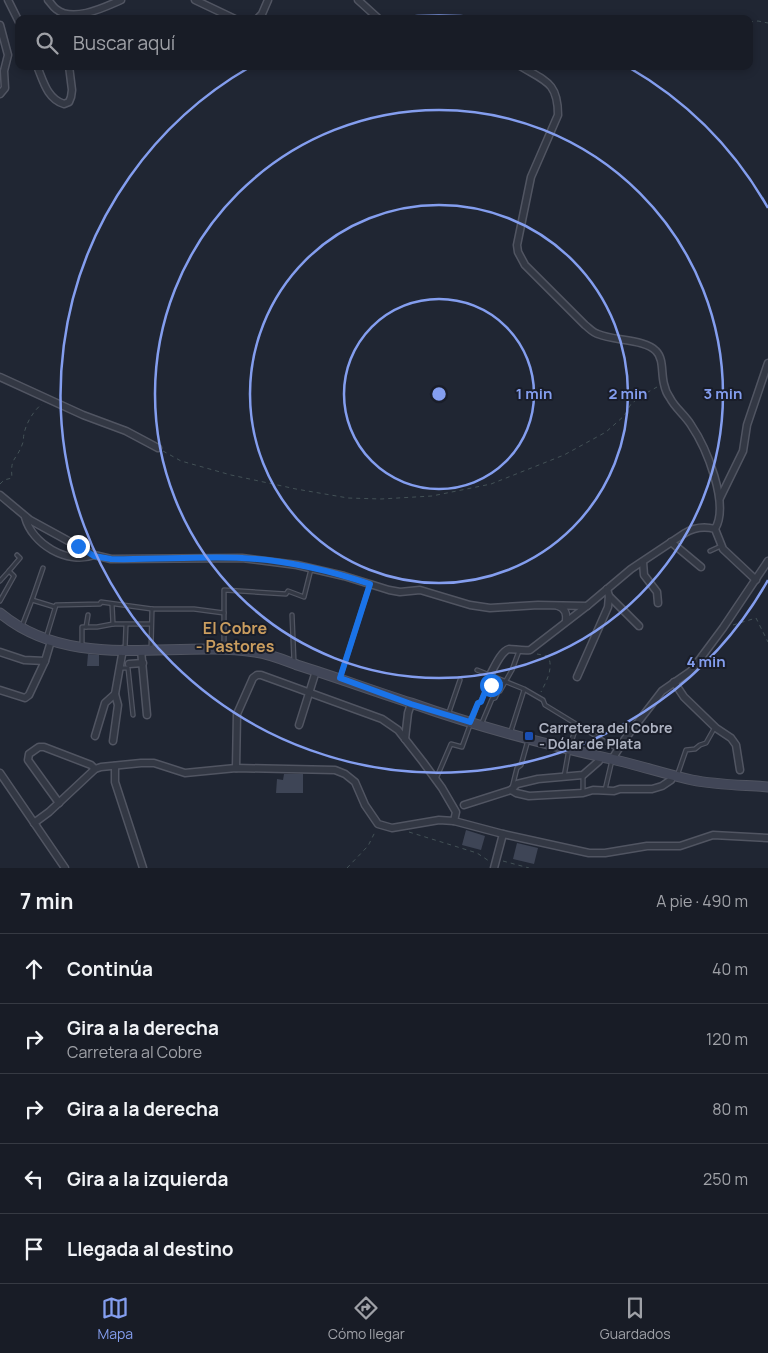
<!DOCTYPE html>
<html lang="es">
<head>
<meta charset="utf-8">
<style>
	:root { --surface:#181c26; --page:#252932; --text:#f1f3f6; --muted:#9fa1a7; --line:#363a43; --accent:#849eef }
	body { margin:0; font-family:Manrope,sans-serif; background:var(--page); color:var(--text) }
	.stop { position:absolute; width:15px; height:15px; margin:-11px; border:4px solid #1a73e8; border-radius:50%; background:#fff }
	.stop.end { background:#1a73e8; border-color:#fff; box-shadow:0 1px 5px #0008 }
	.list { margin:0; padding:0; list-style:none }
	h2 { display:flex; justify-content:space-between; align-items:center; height:65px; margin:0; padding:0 20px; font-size:21px }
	h2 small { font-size:16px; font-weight:400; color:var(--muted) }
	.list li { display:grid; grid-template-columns:32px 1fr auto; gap:15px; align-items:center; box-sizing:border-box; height:70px; padding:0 20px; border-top:1px solid var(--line) }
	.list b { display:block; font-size:19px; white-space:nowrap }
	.list p { margin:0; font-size:16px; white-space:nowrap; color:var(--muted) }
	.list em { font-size:16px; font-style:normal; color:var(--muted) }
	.icon { flex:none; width:28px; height:28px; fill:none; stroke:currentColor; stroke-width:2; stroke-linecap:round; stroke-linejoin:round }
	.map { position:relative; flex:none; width:768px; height:868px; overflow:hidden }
	.search { position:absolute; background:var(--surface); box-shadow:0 2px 8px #0003; left:15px; right:15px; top:15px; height:55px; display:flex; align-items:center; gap:12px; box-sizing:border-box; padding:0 18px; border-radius:10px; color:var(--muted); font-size:19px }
	.sheet { height:415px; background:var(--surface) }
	nav { display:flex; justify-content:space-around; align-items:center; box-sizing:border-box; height:70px; border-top:1px solid var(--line); background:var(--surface); font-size:14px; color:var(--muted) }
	nav a { display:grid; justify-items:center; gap:2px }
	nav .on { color:var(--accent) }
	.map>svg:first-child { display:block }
</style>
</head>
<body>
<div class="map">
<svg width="768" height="868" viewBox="0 0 768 868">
	<rect width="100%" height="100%" fill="#202633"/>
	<!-- building -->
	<g fill="#3e4556">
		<polygon points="88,654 99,655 99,666 87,666"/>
		<polygon points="284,774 303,774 303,793 276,793 277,779 283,780"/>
		<polygon points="466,830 485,836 481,850 462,845"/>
		<polygon points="517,843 538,848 534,864 513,859"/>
	</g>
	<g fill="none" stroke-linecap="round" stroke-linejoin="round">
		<!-- lane casing -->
		<g stroke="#515562" stroke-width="5.5">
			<g id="lane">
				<polyline points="710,551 721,546"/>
				<polyline points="0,581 9,571"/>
				<polyline points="32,600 43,568"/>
				<polyline points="0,601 14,576 9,571 20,558 17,555"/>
				<polyline points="112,604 113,624"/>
				<polyline points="292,615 294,662"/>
				<polyline points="22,626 32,600 55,607"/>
				<polyline points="86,627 88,615"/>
				<polyline points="46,638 56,605 100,604 101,602 152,609 194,609 224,613"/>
				<polyline points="82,645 82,627 97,627 113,624 151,624"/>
				<polyline points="151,649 152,609"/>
				<polyline points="224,649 224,590 286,594 288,591 304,597 311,569"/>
				<polyline points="125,650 126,625"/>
				<polyline points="119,668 128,668 133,715"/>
				<polyline points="477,670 524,689 543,700 545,705 617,749"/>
				<polyline points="340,678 370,584"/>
				<polyline points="448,715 460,680"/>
				<polyline points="481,725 492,699 495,698 498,692 500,691 512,670 519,651"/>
				<polyline points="510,734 524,690"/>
				<polyline points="677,776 686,750 695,749 700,745 706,743 715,727"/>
				<polyline points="564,777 569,749 577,724"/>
				<polyline points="436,779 451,744 462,747 478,703 481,701 487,687 491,685 494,677"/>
				<polyline points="512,788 517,768 521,765 528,740"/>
				<polyline points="605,790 612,760"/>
				<polyline points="583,792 583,776"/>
			</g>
		</g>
		<!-- street casing -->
		<g stroke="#515562" stroke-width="9">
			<g id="street">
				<polyline points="8,0 19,22"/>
				<path d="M48,0C51,3 53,7 56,9C73,23 105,7 121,0"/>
				<polyline points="195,0 235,19"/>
				<polyline points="358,0 379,19"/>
				<polyline points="257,19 262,14 268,0"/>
				<polyline points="0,25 8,55 4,71 5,88 0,94"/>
				<path d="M37,66C43,80 47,99 64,104L69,102L71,97L72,90L69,66"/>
				<path d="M520,66C545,81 558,82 558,115L531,177L517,245L518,252L525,265L585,325C589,328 593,333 598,334C614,341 645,339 656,351C664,359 661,373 664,384C665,389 667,394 670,398C675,408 685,415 691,425C706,447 730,504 715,529"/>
				<polyline points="0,377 83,415 126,431 158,448"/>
				<path d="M0,495L30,520L94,555L111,559L242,558L297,565L344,576L389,590L400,592L420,590L470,605L490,608L538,605L587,606L631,569L685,533C695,527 704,526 715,529L723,549L756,580"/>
				<polyline points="720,498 743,451 747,425 768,363"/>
				<path d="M25,517C32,544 67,565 94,555"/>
				<polyline points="671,542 701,567"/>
				<polyline points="643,562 644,575 657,592 658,603"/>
				<polyline points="609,596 639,626"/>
				<path d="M558,606C565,608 567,614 566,621"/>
				<polyline points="141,650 147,715"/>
				<polyline points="0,652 24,660 45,661"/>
				<polyline points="129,664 143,663"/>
				<path d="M490,675C494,668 501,651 509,649C514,649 523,651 530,650L587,606"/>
				<polyline points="577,677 608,607 609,596 607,589"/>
				<polyline points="674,682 684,697 716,728 731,738 736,745 740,770"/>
				<polyline points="0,690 25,698 29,695 45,661 51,641"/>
				<polyline points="115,694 123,649"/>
				<polyline points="299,725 316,671"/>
				<polyline points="95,736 105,703 115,694 118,705 113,741"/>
				<polyline points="405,739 408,713 411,704"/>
				<polyline points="612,759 625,739 662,691 691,671 723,628 768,561"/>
				<polyline points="115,766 115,782 143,868"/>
				<polyline points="236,768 237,714 253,678 257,675 261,675 382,719 398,730 423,762 442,788 456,812 454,821"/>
				<polyline points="0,773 65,868"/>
				<polyline points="511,790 517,784 538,779 583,775 599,761 600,757"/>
				<polyline points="59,803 28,760 29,754 39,747 44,747 91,765 95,769"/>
				<polyline points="464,805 511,790 516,793 529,796 583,793 593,790 614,791 620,789 652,789 662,786 671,780 673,775"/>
				<polyline points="34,823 49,812 95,769 101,767 141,763 154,763 185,773 236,768 335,770 345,774 355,782 365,805 378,824 392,828 439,820 454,821 503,834 589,853 605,853 647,846 680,846 713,835 768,838"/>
				<polyline points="494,868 503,834"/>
			</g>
		</g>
		<!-- secondary casing -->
		<g stroke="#515562" stroke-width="11">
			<path id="secondary" d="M0,613C72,673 170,640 255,652C270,654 284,660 297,665C336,677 373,691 411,703C476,726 543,744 611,759C638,765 665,774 692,780C717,785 743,785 768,787"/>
		</g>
		<!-- path -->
		<g stroke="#435156" stroke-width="1" stroke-dasharray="4 4" stroke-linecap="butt">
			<polyline points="749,22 758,21 768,23"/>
			<polyline points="163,451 181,461 231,475 296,489 348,498 381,499 432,496 491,484 564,455 606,432 624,416 631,404 641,396 657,387"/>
			<path d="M0,484L4,480L12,478C10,457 16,461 22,445C24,441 23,438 24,434C26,423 34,410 42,404"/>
			<polyline points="733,625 756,618 768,642"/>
			<path d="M537,654L548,656C554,668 546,682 541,692"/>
			<polyline points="409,832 477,853 489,861"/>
			<polyline points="503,861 529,868"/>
			<polyline points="347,868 368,846 375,832"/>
		</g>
		<!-- lane -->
		<use href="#lane" stroke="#333844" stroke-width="3"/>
		<!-- street -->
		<use href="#street" stroke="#333844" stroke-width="6"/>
		<!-- secondary -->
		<use href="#secondary" stroke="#414657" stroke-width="9"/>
	</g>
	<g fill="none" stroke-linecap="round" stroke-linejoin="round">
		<!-- route -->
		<path stroke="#1a73e8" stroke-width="6" d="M78,546L94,556L111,559C154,560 198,556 242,558C283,560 331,571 370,584L340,678L411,704L470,722L478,703L481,702L487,687L491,685"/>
	</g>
	<!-- distance rings -->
	<g fill="none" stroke="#849eef" stroke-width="2.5">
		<circle cx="439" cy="394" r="95"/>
		<circle cx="439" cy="394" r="189"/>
		<circle cx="439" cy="394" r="284"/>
		<path d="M768 580A378 378 0 1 1 250 67M396 18A378 378 0 0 1 482 18M628 67A378 378 0 0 1 768 208"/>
	</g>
	<!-- markers -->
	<rect fill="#1a4fb4" stroke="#191d29" stroke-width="2" x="524" y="731" width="10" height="10" rx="2.5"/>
	<g text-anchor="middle" stroke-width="4" stroke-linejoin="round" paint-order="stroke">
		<!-- poi labels -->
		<g font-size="14" font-weight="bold" fill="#adb2c1" stroke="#191d29" text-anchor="start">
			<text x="539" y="733">Carretera del Cobre<tspan x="539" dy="16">- Dólar de Plata</tspan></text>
		</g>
		<!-- quarter labels -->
		<g font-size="16" font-weight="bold" fill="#ca9d5f" stroke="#191d29">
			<text x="235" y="634">El Cobre<tspan x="235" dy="18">- Pastores</tspan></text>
		</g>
	</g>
	<circle cx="439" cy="394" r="8" fill="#849eef" stroke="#191d29" stroke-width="2.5"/>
	<g font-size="15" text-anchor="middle" font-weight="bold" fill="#849eef" stroke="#191d29" stroke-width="4" stroke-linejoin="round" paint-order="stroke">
		<text x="534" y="399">1 min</text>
		<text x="628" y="399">2 min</text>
		<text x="723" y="399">3 min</text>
		<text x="706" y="667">4 min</text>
	</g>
</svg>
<div class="stop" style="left:491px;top:685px"></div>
<div class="stop end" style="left:78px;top:546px"></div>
<div class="search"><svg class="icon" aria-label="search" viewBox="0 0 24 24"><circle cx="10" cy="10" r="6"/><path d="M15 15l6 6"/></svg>Buscar aquí</div>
</div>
<section class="sheet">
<h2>7 min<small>A pie · 490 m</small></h2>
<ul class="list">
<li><svg class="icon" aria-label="ahead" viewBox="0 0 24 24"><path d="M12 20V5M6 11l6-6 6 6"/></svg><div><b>Continúa</b></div><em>40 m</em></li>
<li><svg class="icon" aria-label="right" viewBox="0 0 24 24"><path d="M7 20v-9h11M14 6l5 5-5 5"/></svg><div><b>Gira a la derecha</b><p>Carretera al Cobre</p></div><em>120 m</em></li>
<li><svg class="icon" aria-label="right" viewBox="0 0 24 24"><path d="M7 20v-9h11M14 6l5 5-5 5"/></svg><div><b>Gira a la derecha</b></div><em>80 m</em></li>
<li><svg class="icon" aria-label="left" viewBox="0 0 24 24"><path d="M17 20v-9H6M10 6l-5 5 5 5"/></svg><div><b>Gira a la izquierda</b></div><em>250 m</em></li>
<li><svg class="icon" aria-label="arrive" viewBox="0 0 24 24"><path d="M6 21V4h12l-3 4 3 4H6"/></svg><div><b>Llegada al destino</b></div></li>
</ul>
</section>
<nav>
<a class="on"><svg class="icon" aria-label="map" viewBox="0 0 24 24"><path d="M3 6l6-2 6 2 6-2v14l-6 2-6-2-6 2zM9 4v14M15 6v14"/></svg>Mapa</a>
<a><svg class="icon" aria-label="directions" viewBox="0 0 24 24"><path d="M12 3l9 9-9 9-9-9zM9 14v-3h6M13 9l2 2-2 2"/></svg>Cómo llegar</a>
<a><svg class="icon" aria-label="saved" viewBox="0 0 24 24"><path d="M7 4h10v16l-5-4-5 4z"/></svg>Guardados</a>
</nav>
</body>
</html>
